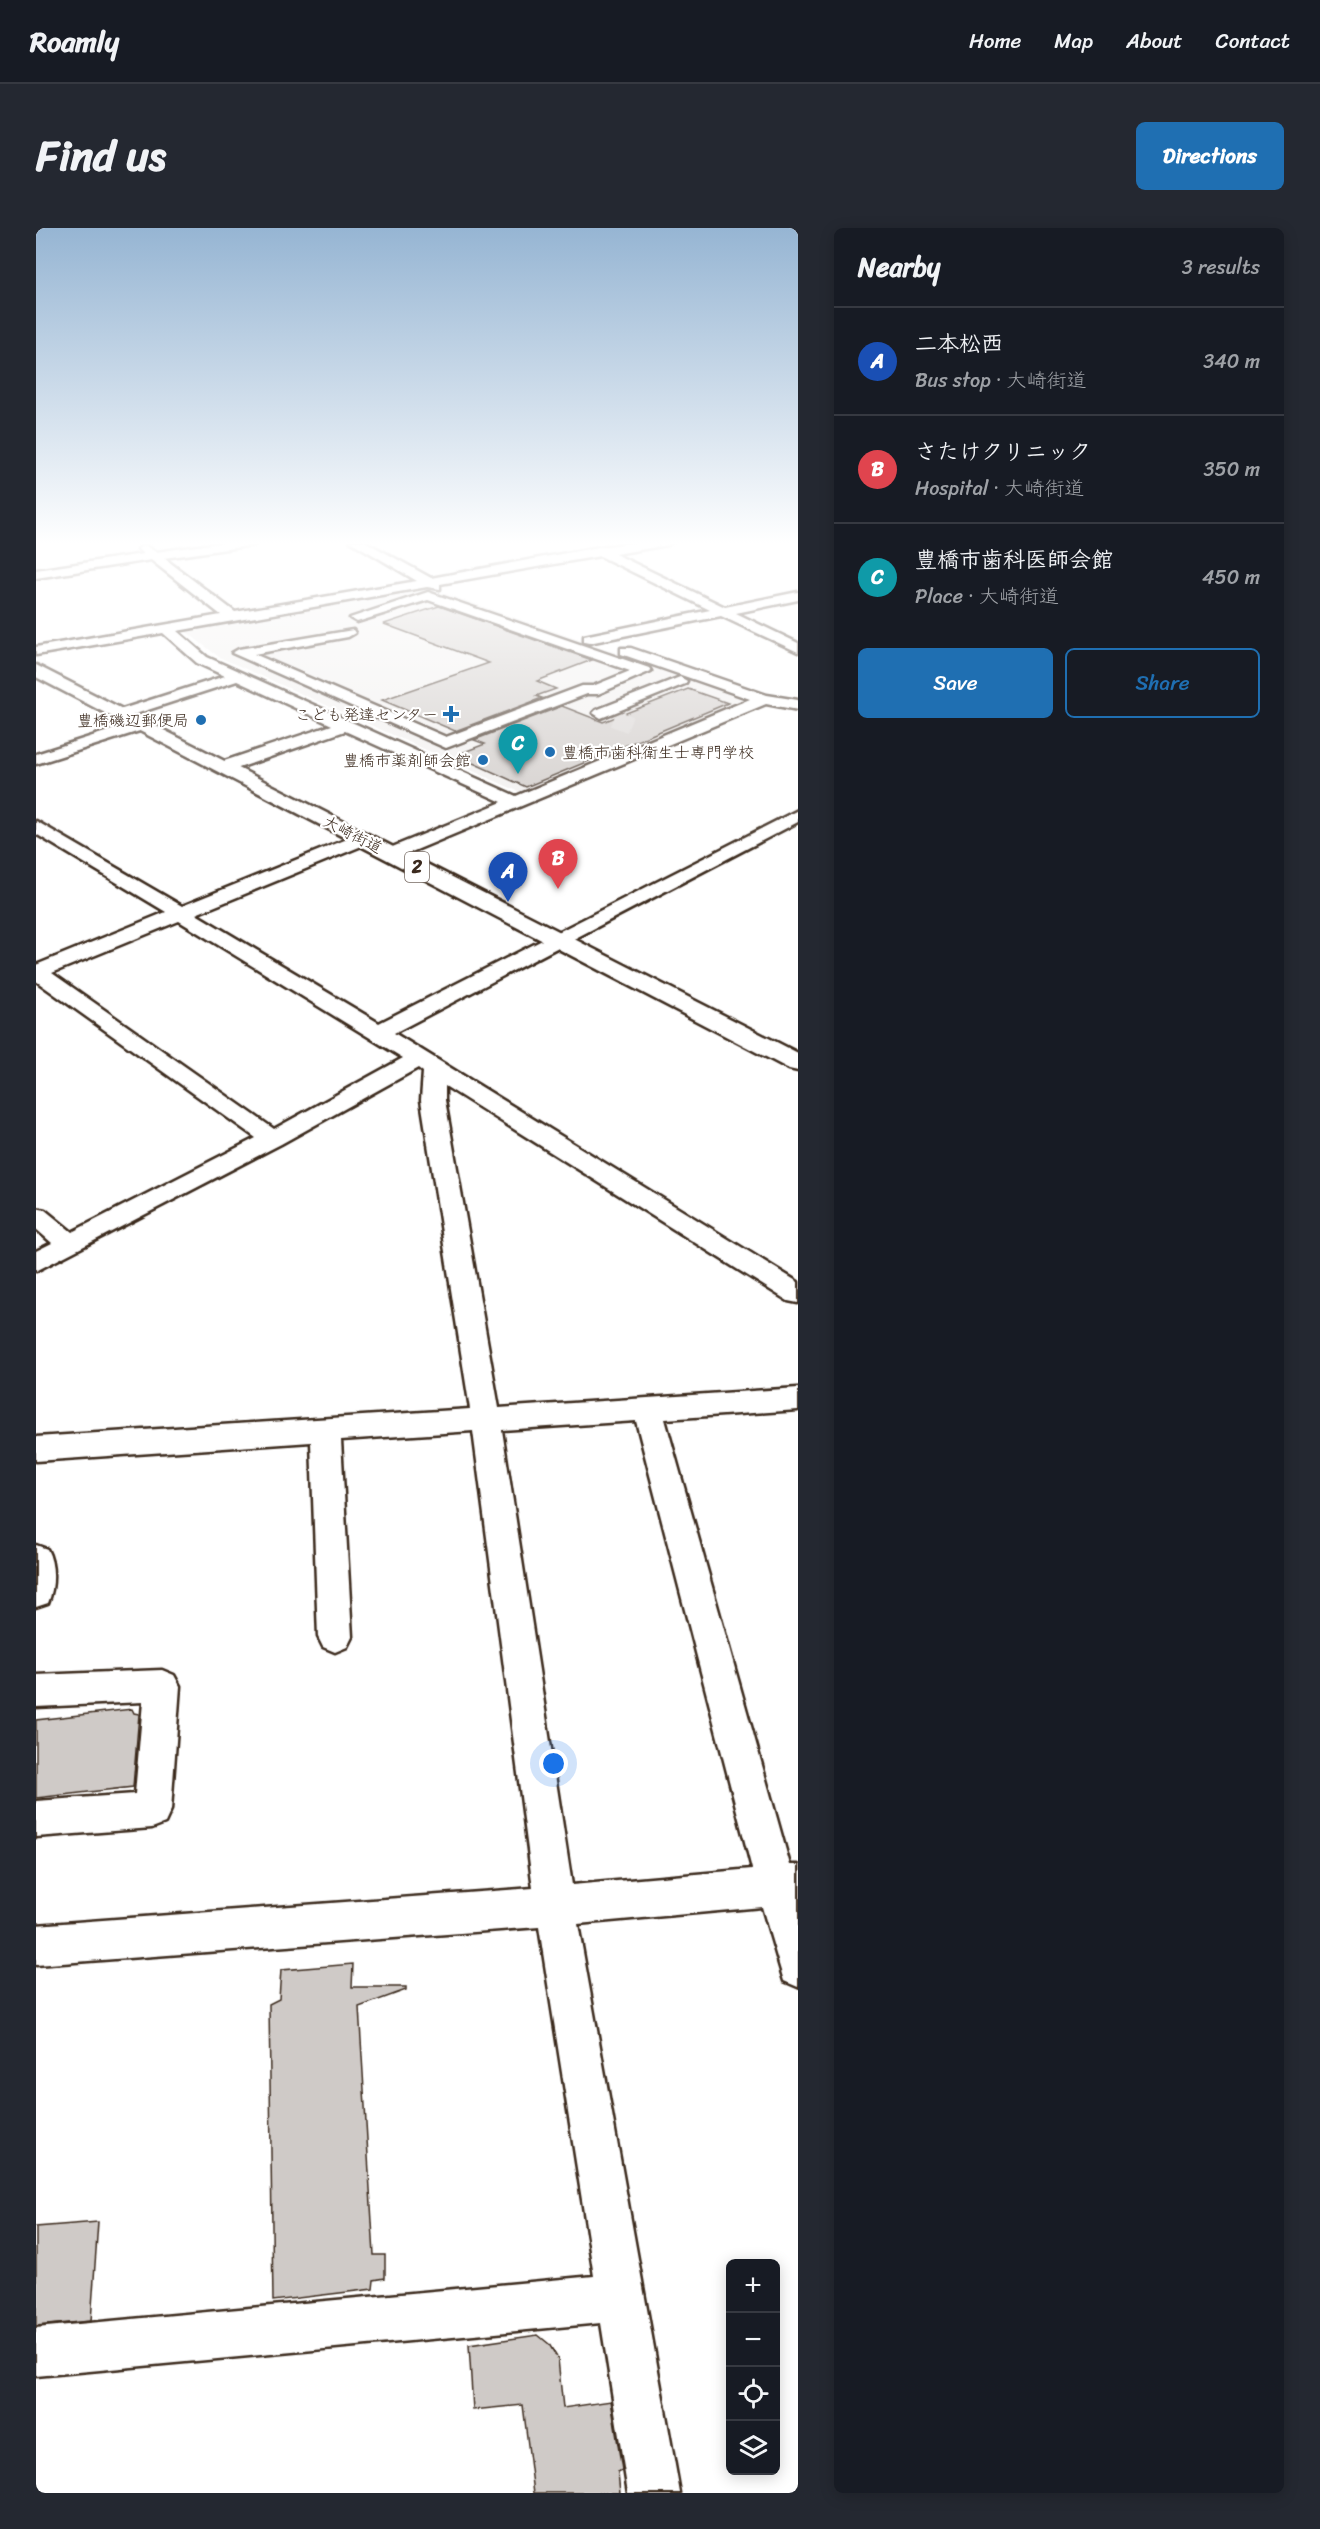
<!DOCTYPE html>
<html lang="en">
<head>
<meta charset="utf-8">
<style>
	:root { --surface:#171b24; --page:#242831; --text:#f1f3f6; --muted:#9ea1a6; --line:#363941; --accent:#1f6fb2 }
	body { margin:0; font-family:Sriracha,"Klee One",sans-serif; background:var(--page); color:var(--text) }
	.controls { position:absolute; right:18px; bottom:18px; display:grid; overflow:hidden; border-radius:9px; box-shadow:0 3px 15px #0003 }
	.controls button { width:54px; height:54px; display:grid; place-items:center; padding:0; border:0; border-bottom:2px solid var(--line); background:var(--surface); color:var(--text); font:30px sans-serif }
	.you { position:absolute; left:518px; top:1536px; width:21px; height:21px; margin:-15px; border:4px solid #fff; border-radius:50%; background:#1a73e8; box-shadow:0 0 0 9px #1a73e833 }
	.badge { display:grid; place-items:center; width:39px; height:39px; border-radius:50%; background:var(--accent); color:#fff; font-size:20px; font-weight:700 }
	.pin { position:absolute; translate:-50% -50px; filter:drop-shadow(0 2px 3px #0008) }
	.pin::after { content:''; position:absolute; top:32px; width:21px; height:18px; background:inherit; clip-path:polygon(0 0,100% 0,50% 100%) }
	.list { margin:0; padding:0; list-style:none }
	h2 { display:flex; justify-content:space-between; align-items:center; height:78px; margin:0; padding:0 24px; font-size:26px }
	h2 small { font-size:20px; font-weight:400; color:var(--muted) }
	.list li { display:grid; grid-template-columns:39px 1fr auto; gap:18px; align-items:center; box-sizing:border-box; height:108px; padding:0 24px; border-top:2px solid var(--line) }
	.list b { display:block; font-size:22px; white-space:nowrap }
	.list p { margin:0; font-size:20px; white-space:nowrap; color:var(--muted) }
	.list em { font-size:20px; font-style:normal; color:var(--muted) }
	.actions { display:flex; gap:12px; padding:18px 24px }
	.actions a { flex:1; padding:14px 0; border:2px solid var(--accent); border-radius:9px; text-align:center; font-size:21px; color:var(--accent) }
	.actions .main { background:var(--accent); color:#fff }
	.icon { flex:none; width:33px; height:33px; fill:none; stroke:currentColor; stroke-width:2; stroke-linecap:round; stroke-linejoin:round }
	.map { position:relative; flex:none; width:762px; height:2265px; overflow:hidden; border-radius:9px }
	header { display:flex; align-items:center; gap:36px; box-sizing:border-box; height:84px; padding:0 30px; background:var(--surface); border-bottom:2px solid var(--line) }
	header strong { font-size:28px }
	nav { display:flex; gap:33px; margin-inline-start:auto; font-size:21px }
	.intro { display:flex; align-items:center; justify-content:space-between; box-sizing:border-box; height:144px; padding:0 36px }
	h1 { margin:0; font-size:42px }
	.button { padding:15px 27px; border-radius:9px; background:var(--accent); color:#fff; font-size:21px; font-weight:700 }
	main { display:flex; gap:36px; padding:0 36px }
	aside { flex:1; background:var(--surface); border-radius:9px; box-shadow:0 3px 15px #0003 }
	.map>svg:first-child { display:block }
</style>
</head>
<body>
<header>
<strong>Roamly</strong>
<nav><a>Home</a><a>Map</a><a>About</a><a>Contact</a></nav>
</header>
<div class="intro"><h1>Find us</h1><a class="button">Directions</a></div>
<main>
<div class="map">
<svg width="762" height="2265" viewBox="0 0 762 2265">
	<rect width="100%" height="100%" fill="#fff"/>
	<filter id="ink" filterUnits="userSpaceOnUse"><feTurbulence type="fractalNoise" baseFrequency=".0167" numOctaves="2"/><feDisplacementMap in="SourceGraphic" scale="12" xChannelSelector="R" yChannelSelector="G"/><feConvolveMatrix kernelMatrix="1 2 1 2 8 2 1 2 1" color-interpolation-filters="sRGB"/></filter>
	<g filter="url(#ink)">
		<!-- built -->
		<polygon fill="#f1efee" points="393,360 711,470 711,473 486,565 183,429 148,402"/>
		<!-- building -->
		<g fill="#cfcac7" stroke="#3b2a1e" stroke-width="1.5">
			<polygon points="403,378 556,432 501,453 520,461 500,468 506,470 419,503 346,472 453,435 348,396"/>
			<polygon points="652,461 692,475 490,559 428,531 435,527 428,524 449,516 438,512 526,478 567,494"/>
			<polygon points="96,1481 98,1485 103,1486 97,1559 0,1570 0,1492"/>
			<polygon points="317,1736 316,1759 370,1759 370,1762 323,1779 338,2027 349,2027 349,2050 338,2052 337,2061 237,2073 233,1776 243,1771 245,1742"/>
			<polygon points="62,1994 55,2093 0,2098 0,1999"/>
			<polygon points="502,2107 513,2116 522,2131 527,2180 575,2173 586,2242 582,2244 584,2265 498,2265 487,2177 437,2182 433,2117"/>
		</g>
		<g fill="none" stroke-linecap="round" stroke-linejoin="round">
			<!-- minor-tunnel -->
			<polyline stroke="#d8d4d2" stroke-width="17" stroke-dasharray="17 8" stroke-linecap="butt" points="578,490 601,499"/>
			<!-- minor casing -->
			<g stroke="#3b2a1e" stroke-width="5">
				<g id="minor">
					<polygon points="197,313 224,313 218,317 128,330 199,384 381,353 314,313 328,313 395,350 563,319 614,313 638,313 632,317 579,326 689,379 762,364 762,372 700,385 762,415 762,424 685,388 553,415 548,414 548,408 674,382 564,328 404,356 404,361 391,359 141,403 171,429 480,568 714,471 585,426 585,420 595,420 731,467 762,472 762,482 730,476 361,630 349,630 346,626 349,622 466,574 309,503 194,543 182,543 180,539 182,535 296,497 201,453 90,489 80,489 77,486 80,483 189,448 161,435 127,405 0,427 0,419 185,387 115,332 0,350 0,342 107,326 102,321 108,317 120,324"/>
					<polygon points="392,364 613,440 615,443 562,466 551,466 410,520 196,425 203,421 317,402 319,405 312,409 218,426 410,509 546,458 557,458 594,443 392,372 321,394 314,390"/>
					<polygon points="644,449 651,453 649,456 570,488 565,490 557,485 560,482"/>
					<polygon points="107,492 113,494 115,497 113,500 0,536 0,526"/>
					<path d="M762,582V594L358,805L762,1054V1075L752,1073L409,858V872L463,1180L762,1160V1182L629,1191L754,1637H762V1759L748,1753L726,1679L542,1696L644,2265H592L565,2095L0,2148V2100L558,2048L503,1699L0,1737V1697L497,1660L437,1203L305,1212L316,1409L311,1419L299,1424L287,1419L282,1409L275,1214L0,1233V1209L434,1181L385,872L387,844L382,840L245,916L0,1043V1023L16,1015L0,1001V980L9,982L36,1004L220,910L0,753V737L130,684L0,606V593L146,678L321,607H333L336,611L333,615L160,686L343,795ZM143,693L367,830L238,901L16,745ZM600,1193L716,1641L536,1657L466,1202Z"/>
					<path d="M0,1317L11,1321C19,1336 19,1359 12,1375L0,1379Z"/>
					<polygon points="126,1442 138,1447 144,1458 135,1582 129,1595 116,1600 0,1609 0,1573 99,1566 107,1474 0,1479 0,1447"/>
				</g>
			</g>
			<!-- major casing -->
			<g stroke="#3b2a1e" stroke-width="5">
				<polygon id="major" points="0,437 762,825 762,843 753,841 0,449"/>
			</g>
			<!-- minor -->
			<use href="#minor" fill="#fff" fill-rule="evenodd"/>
			<!-- major -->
			<use href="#major" fill="#fff" fill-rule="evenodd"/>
		</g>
	</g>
	<!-- sky -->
	<linearGradient id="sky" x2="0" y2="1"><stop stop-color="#96b5d3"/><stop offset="0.5" stop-color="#fff"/><stop offset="1" stop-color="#fff" stop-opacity="0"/></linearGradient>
	<rect width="762" height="630" fill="url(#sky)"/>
	<!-- markers -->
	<g fill="#1f6fb2" stroke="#fff" stroke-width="2">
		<path d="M412 477h6v6h6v6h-6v6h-6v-6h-6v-6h6z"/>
		<circle cx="165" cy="492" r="6"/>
		<circle cx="514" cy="524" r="6"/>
		<circle cx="447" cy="532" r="6"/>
	</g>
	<g text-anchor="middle" stroke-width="4.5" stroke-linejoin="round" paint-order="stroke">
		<!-- far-poi labels -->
		<g font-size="16" fill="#3b2a1e" stroke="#fff" text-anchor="end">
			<text x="402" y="492">こども発達センター</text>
			<text x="153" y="498">豊橋磯辺郵便局</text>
			<text x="526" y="530" text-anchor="start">豊橋市歯科衛生士専門学校</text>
			<text x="435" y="538">豊橋市薬剤師会館</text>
		</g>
		<!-- far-street labels -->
		<g font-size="16" fill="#3b2a1e" stroke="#fff">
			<text transform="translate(317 606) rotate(27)" y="6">大崎街道</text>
		</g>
		<!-- shield labels -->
		<rect fill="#fff" stroke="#766a62" stroke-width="1.5" x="369" y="624" width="24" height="30" rx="4.5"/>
		<g font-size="18" font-weight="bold" fill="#3b2a1e">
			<text x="381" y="645">2</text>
		</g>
	</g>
</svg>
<div class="controls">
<button>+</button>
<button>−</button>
<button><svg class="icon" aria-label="locate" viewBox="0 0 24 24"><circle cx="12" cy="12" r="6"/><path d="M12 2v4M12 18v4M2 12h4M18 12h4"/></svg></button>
<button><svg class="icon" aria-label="layers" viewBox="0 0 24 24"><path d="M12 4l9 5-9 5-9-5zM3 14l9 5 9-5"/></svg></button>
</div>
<div class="you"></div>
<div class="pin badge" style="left:472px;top:674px;background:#1a4fb4">A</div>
<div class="pin badge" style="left:522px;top:661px;background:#e0444e">B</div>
<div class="pin badge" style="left:482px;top:546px;background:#0f9aa8">C</div>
</div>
<aside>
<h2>Nearby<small>3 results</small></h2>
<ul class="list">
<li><span class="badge" style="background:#1a4fb4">A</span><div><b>二本松西</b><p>Bus stop · 大崎街道</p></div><em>340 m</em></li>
<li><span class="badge" style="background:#e0444e">B</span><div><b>さたけクリニック</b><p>Hospital · 大崎街道</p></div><em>350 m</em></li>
<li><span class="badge" style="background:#0f9aa8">C</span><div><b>豊橋市歯科医師会館</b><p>Place · 大崎街道</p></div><em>450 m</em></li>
</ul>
<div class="actions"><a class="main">Save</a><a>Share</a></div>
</aside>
</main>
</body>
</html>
